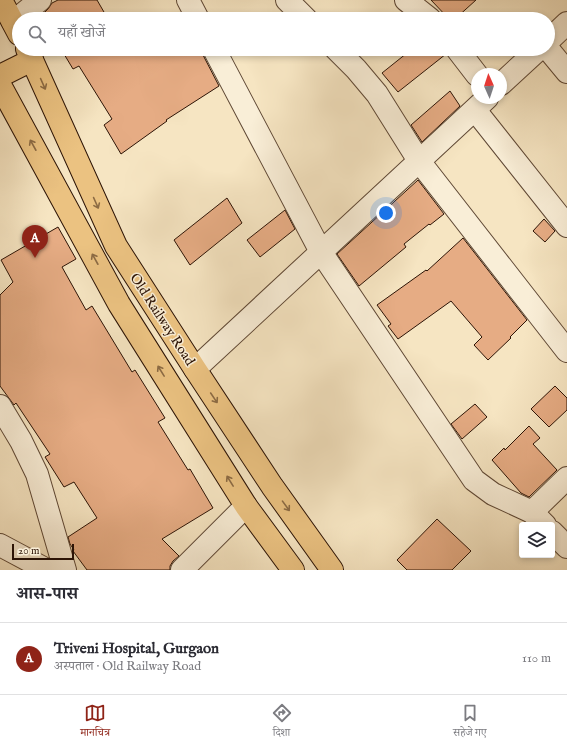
<!DOCTYPE html>
<html lang="hi">
<head>
<meta charset="utf-8">
<style>
	:root { --surface:#fff; --page:#f2f2f3; --text:#2b2b33; --muted:#7c7c81; --line:#e1e1e2; --accent:#8f2418 }
	body { margin:0; font-family:"IM FELL English","Noto Serif Devanagari",serif; background:var(--page); color:var(--text) }
	.controls { position:absolute; right:12px; bottom:12px; display:grid; overflow:hidden; border-radius:4px; box-shadow:0 2px 6px #0003 }
	.controls button { width:36px; height:36px; display:grid; place-items:center; padding:0; border:0; border-bottom:1px solid var(--line); background:var(--surface); color:var(--text); font:20px sans-serif }
	.compass { position:absolute; left:471px; top:68px; width:36px; height:36px; border-radius:50%; background:var(--surface); box-shadow:0 2px 6px #0003; rotate:357deg }
	.scale { position:absolute; left:12px; bottom:10px; width:62px; box-sizing:border-box; padding-left:4px; border:2px solid #2d1406; border-top:0; font-size:11px; line-height:14px; white-space:nowrap; color:#2d1406; -webkit-text-stroke:3px #f9eed7; paint-order:stroke }
	.you { position:absolute; left:386px; top:213px; width:14px; height:14px; margin:-10px; border:3px solid #fff; border-radius:50%; background:#1a73e8; box-shadow:0 0 0 6px #1a73e833 }
	.badge { display:grid; place-items:center; width:26px; height:26px; border-radius:50%; background:var(--accent); color:#fff; font-size:13px; font-weight:700 }
	.pin { position:absolute; translate:-50% -33px; filter:drop-shadow(0 1px 2px #0008) }
	.pin::after { content:''; position:absolute; top:21px; width:14px; height:12px; background:inherit; clip-path:polygon(0 0,100% 0,50% 100%) }
	.list { margin:0; padding:0; list-style:none }
	h2 { display:flex; justify-content:space-between; align-items:center; height:52px; margin:0; padding:0 16px; font-size:17px }
	h2 small { font-size:13px; font-weight:400; color:var(--muted) }
	.list li { display:grid; grid-template-columns:26px 1fr auto; gap:12px; align-items:center; box-sizing:border-box; height:72px; padding:0 16px; border-top:1px solid var(--line) }
	.list b { display:block; font-size:15px; white-space:nowrap }
	.list p { margin:0; font-size:13px; white-space:nowrap; color:var(--muted) }
	.list em { font-size:13px; font-style:normal; color:var(--muted) }
	.icon { flex:none; width:22px; height:22px; fill:none; stroke:currentColor; stroke-width:2; stroke-linecap:round; stroke-linejoin:round }
	.map { position:relative; flex:none; width:567px; height:570px; overflow:hidden }
	.search { position:absolute; background:var(--surface); box-shadow:0 2px 6px #0003; left:12px; right:12px; top:12px; height:44px; display:flex; align-items:center; gap:10px; box-sizing:border-box; padding:0 14px; border-radius:22px; color:var(--muted); font-size:15px }
	.sheet { height:124px; background:var(--surface) }
	nav { display:flex; justify-content:space-around; align-items:center; box-sizing:border-box; height:56px; border-top:1px solid var(--line); background:var(--surface); font-size:11px; color:var(--muted) }
	nav a { display:grid; justify-items:center; gap:2px }
	nav .on { color:var(--accent) }
	.map>svg:first-child { display:block }
</style>
</head>
<body>
<div class="map">
<svg width="567" height="570" viewBox="0 0 567 570">
	<rect width="100%" height="100%" fill="#f6e5c2"/>
	<filter id="stains"><feTurbulence type="fractalNoise" baseFrequency=".005" numOctaves="4"/><feColorMatrix values="0 0 0 0 .2 0 0 0 0 .09 0 0 0 0 .02 0 0 0 .5 -.17"/></filter>
	<radialGradient id="worn" r=".72"><stop offset=".6" stop-color="#630" stop-opacity="0"/><stop offset="1" stop-color="#630" stop-opacity=".3"/></radialGradient>
	<!-- building -->
	<g fill="#e6ac84" stroke="#2d1406">
		<polygon points="58,0 97,0 108,19 45,19 42,15 48,9 52,3"/>
		<polygon points="431,0 476,0 455,19 449,19"/>
		<polygon points="61,49 202,49 203,55 219,86 166,120 167,121 121,154 104,125 112,119 79,66 73,69"/>
		<polygon points="412,49 445,49 446,54 398,92 382,73"/>
		<polygon points="450,91 460,106 422,142 411,125"/>
		<polygon points="418,180 444,214 430,225 429,224 404,244 406,247 359,286 337,254"/>
		<polygon points="227,198 242,223 190,265 174,240"/>
		<polygon points="285,210 295,229 260,257 247,240"/>
		<polygon points="544,219 555,231 545,242 533,231"/>
		<polygon points="58,227 76,259 62,267 86,310 92,306 132,372 135,370 165,418 158,422 188,470 190,469 213,508 162,539 179,556 173,561 170,566 170,570 87,570 73,551 74,550 70,544 68,537 97,518 74,482 64,487 45,457 50,454 16,403 14,405 0,386 0,295 13,282 1,260"/>
		<polygon points="463,238 527,320 510,337 511,338 488,360 474,345 482,337 451,301 398,339 388,326 391,324 377,305 426,270 427,271"/>
		<polygon points="555,386 567,398 567,410 549,427 531,409"/>
		<polygon points="475,404 487,417 462,439 451,424"/>
		<polygon points="529,426 540,438 533,444 557,470 529,497 521,493 492,460 504,448 505,450"/>
		<polygon points="437,519 471,551 452,570 407,570 397,560"/>
	</g>
	<g fill="none" stroke-linecap="round" stroke-linejoin="round">
		<!-- minor casing -->
		<g stroke="#5f4835" stroke-width="24">
			<g id="minor">
				<polyline points="188,0 198,19"/>
				<polyline points="287,0 306,19"/>
				<polyline points="406,0 430,19"/>
				<polyline points="13,22 40,0"/>
				<polyline points="548,41 567,23"/>
				<polyline points="214,49 321,252 474,480 493,494 532,512 545,525"/>
				<polyline points="336,49 356,69 377,94 419,161 567,351"/>
				<polyline points="457,49 477,75"/>
				<polyline points="548,49 567,72"/>
				<polyline points="501,84 539,49"/>
				<polyline points="475,110 567,226"/>
				<polyline points="195,369 487,98"/>
				<polyline points="0,406 21,441 37,474 65,570"/>
				<polyline points="532,512 567,478"/>
				<polyline points="552,532 567,547"/>
				<polyline points="0,545 47,570"/>
				<polyline points="182,570 246,506"/>
			</g>
		</g>
		<!-- major casing -->
		<g stroke="#2d1406" stroke-width="24">
			<g id="major">
				<polyline points="1,0 19,34"/>
				<polyline points="27,49 116,246 195,369 272,486 332,570"/>
				<polyline points="0,76 32,60"/>
				<polyline points="0,85 119,304 246,506 293,570"/>
			</g>
		</g>
		<!-- minor -->
		<use href="#minor" stroke="#f9eed7" stroke-width="22"/>
		<!-- major -->
		<use href="#major" stroke="#ebc281" stroke-width="22"/>
	</g>
	<!-- one-way arrows -->
	<defs><path id="oneway-shaft" d="M-6 0H5M1.5-3L5.5 0L1.5 3" fill="none" stroke-width="1.6" stroke-linecap="round" stroke-linejoin="round"/></defs>
	<g stroke="#8c6b44">
		<use href="#oneway-shaft" transform="translate(43 84) rotate(66)"/>
		<use href="#oneway-shaft" transform="translate(33 145) rotate(-119)"/>
		<use href="#oneway-shaft" transform="translate(96 203) rotate(66)"/>
		<use href="#oneway-shaft" transform="translate(95 259) rotate(-119)"/>
		<use href="#oneway-shaft" transform="translate(161 371) rotate(-122)"/>
		<use href="#oneway-shaft" transform="translate(214 398) rotate(56)"/>
		<use href="#oneway-shaft" transform="translate(230 481) rotate(-122)"/>
		<use href="#oneway-shaft" transform="translate(286 506) rotate(54)"/>
	</g>
	<g text-anchor="middle" stroke-width="3" stroke-linejoin="round" paint-order="stroke">
		<!-- street labels -->
		<g font-size="14" fill="#2d1406" stroke="#f9eed7">
			<text transform="translate(163 319) rotate(57)" y="5">Old Railway Road</text>
		</g>
	</g>
	<rect width="100%" height="100%" filter="url(#stains)"/>
	<rect width="100%" height="100%" fill="url(#worn)"/>
</svg>
<div class="controls">
<button><svg class="icon" aria-label="layers" viewBox="0 0 24 24"><path d="M12 4l9 5-9 5-9-5zM3 14l9 5 9-5"/></svg></button>
</div>
<svg class="compass" viewBox="-18 -18 36 36"><path d="M0-13l5 13h-10z" fill="#e53935"/><path d="M0 13l5-13h-10z" fill="#7c7c81"/></svg>
<div class="scale">20 m</div>
<div class="you"></div>
<div class="pin badge" style="left:35px;top:258px">A</div>
<div class="search"><svg class="icon" aria-label="search" viewBox="0 0 24 24"><circle cx="10" cy="10" r="6"/><path d="M15 15l6 6"/></svg>यहाँ खोजें</div>
</div>
<section class="sheet">
<h2>आस-पास<small></small></h2>
<ul class="list">
<li><span class="badge">A</span><div><b>Triveni Hospital, Gurgaon</b><p>अस्पताल · Old Railway Road</p></div><em>110 m</em></li>
</ul>
</section>
<nav>
<a class="on"><svg class="icon" aria-label="map" viewBox="0 0 24 24"><path d="M3 6l6-2 6 2 6-2v14l-6 2-6-2-6 2zM9 4v14M15 6v14"/></svg>मानचित्र</a>
<a><svg class="icon" aria-label="directions" viewBox="0 0 24 24"><path d="M12 3l9 9-9 9-9-9zM9 14v-3h6M13 9l2 2-2 2"/></svg>दिशा</a>
<a><svg class="icon" aria-label="saved" viewBox="0 0 24 24"><path d="M7 4h10v16l-5-4-5 4z"/></svg>सहेजे गए</a>
</nav>
</body>
</html>
